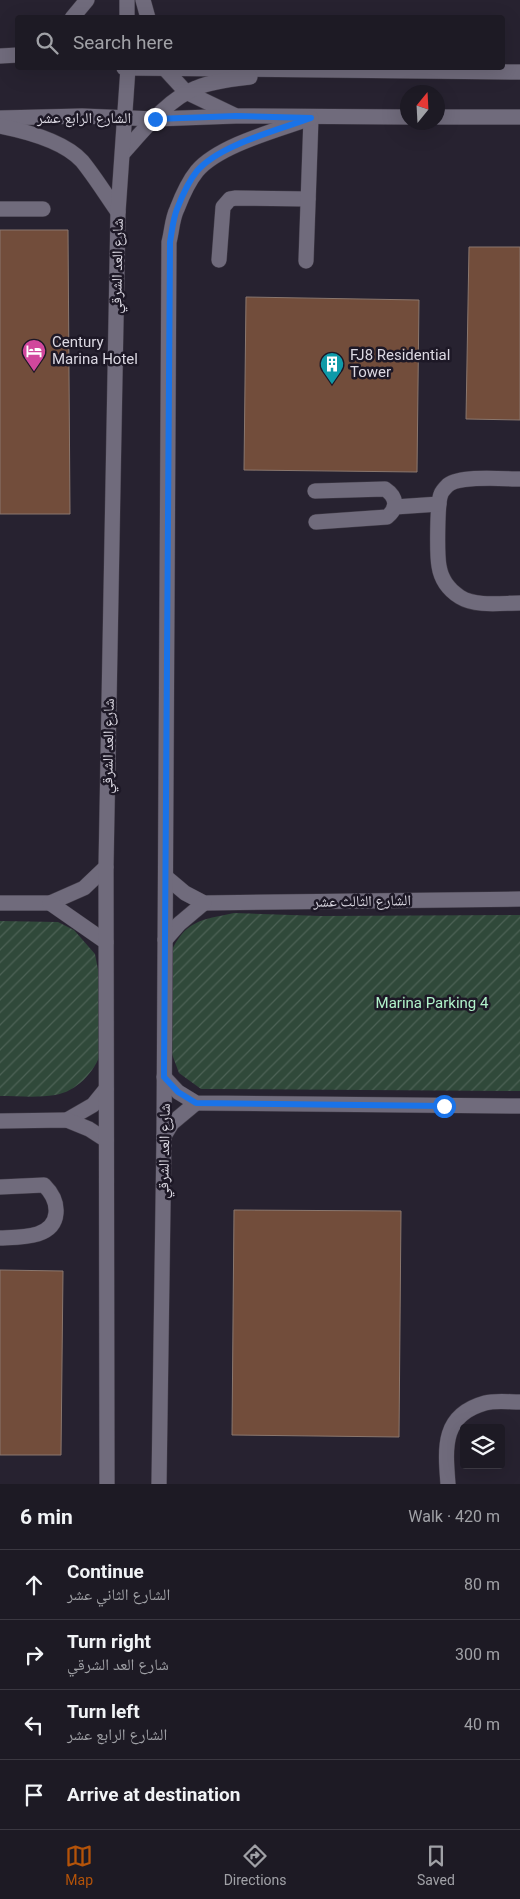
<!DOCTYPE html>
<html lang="en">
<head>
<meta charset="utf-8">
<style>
	:root { --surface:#1d1a24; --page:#2a2731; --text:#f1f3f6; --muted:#a0a1a6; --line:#3b3841; --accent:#b45309 }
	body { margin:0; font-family:Roboto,"Noto Naskh Arabic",sans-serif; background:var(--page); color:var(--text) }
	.controls { position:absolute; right:15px; bottom:15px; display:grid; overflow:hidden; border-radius:5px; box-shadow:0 5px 20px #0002 }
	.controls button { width:45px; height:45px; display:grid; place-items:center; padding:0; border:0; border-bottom:1px solid var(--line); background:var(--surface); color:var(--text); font:25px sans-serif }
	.compass { position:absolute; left:400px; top:85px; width:45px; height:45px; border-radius:50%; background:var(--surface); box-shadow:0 5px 20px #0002; rotate:18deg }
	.stop { position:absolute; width:15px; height:15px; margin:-11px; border:4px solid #1a73e8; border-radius:50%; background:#fff }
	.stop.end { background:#1a73e8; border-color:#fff; box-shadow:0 1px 5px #0008 }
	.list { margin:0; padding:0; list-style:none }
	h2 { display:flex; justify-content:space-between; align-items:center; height:65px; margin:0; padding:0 20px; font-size:21px }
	h2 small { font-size:16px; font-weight:400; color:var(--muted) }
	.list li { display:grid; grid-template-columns:32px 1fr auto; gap:15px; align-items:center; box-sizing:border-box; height:70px; padding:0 20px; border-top:1px solid var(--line) }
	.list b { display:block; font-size:19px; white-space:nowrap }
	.list p { margin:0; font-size:16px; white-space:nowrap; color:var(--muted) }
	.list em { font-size:16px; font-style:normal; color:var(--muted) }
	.icon { flex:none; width:28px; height:28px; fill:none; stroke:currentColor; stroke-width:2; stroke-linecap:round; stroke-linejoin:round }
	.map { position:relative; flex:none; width:520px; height:1484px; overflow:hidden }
	.search { position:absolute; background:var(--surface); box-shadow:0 5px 20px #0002; left:15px; right:15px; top:15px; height:55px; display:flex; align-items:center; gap:12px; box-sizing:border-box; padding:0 18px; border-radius:5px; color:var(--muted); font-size:19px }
	.sheet { height:345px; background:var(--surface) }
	nav { display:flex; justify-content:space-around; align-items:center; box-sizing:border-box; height:70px; border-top:1px solid var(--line); background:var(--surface); font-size:14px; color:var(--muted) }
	nav a { display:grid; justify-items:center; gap:2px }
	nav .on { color:var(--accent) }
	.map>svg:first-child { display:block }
</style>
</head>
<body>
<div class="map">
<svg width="520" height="1484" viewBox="0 0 520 1484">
	<defs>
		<pattern id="garden-furrows" width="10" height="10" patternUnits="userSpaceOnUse" patternTransform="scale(1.25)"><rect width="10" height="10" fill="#30493a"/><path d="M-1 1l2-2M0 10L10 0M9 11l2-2" fill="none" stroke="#4d6256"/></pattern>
	</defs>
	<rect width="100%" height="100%" fill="#272230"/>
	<!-- garden -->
	<g fill="url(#garden-furrows)">
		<path d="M234,913L321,916L520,915V1091L201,1089L179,1073L170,1049V954C185,920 201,920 234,913Z"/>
		<path d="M0,921L58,922L74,930L95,954L101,985V1052C95,1072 76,1092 55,1095C37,1098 18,1096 0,1096Z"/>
	</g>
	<!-- building -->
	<g fill="#724d3b" stroke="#8a776e">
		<polygon points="0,230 68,230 70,514 0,514"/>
		<polygon points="469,247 520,247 520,420 466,419"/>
		<polygon points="246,297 419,300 417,472 244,470"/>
		<polygon points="234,1210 401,1211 399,1437 232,1435"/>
		<polygon points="0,1270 63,1271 61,1455 0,1455"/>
	</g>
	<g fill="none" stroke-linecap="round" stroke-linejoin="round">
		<!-- minor casing -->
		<g stroke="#413c48" stroke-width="16">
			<g id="minor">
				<polyline points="127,0 127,18"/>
				<polyline points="143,0 148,18"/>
				<polyline points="72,18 87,0"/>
				<polyline points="0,56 18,55"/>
				<polyline points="124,68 520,72"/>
				<polyline points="164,68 186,92 234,115"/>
				<polyline points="438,117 520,117"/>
				<polyline points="0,118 82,116 155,119 236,116 408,117"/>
				<path d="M0,126C25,131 64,141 82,161C95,177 106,195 118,212"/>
				<path d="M123,153C143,131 168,99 196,88C212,81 233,79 250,77"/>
				<polyline points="0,209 43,209"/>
				<polyline points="219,260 223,207 230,199 236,198 308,199"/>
				<polyline points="306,261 311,118"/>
				<path d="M520,479C503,479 461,475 448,485C446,487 442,491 441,494C437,503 437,555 439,566C441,579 449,590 460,597C476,607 502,603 520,603"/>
				<path d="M315,491L385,489C397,497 398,508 387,517L316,522"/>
				<polyline points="395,507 439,504"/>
				<polyline points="166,877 185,893 204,903 520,899"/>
				<polyline points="0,903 50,903 84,888 106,867"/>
				<polyline points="50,903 106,942"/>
				<polyline points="165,940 179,924 204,903"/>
				<polyline points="164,1077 178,1092 196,1103 520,1106"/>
				<polyline points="67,1120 93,1105 106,1089"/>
				<polyline points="0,1121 67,1120 89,1129 106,1140"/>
				<polyline points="164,1136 172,1123 196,1103"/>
				<path d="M0,1187L44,1185C52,1193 57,1202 56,1213C54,1239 19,1237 0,1238"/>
				<polyline points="107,1484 106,867 118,212 128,68"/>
				<path d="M159,1484L164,1136L169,242C172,231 172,219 177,209C182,196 188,182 197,171C219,145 278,130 311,118"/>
				<path d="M448,1484C445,1447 442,1415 485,1403C496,1400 509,1402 520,1402"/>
			</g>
		</g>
		<!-- minor -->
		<use href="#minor" stroke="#706b7c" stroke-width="15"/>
	</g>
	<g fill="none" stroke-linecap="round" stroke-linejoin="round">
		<!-- route -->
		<path stroke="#1a73e8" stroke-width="6" d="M155,119L236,116L311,118C278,130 219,145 197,171C188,182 182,196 177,209C173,219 172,231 170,242L164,1077L178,1092L196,1103L444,1106"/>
	</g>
	<!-- icons -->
	<defs>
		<g id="hotel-pin" transform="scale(1.25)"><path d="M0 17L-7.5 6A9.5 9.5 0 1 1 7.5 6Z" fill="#d1479c" stroke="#1d1826"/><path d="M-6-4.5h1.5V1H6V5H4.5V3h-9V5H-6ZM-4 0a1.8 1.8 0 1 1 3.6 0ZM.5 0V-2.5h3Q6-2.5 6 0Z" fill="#fff"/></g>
		<g id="building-pin" transform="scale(1.25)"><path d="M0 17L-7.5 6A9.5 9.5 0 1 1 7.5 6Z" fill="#0f9aa8" stroke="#1d1826"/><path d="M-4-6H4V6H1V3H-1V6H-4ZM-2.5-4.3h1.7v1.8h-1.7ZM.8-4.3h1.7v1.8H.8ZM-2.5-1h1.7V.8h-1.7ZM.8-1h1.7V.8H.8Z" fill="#fff"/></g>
	</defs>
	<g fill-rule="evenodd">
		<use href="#hotel-pin" x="34" y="351"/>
		<use href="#building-pin" x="332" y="364"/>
	</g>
	<g text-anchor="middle" stroke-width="5" stroke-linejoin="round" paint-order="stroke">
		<!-- street labels -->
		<g font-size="15" fill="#dbd8e2" stroke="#1d1826">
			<text x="84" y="123">الشارع الرابع عشر</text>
			<text transform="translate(117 266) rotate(-89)" y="5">شارع العد الشرقي</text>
			<text transform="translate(108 746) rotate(-89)" y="5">شارع العد الشرقي</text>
			<text transform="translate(362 901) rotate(-1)" y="5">الشارع الثالث عشر</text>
			<text transform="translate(164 1151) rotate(-89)" y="5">شارع العد الشرقي</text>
		</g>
		<!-- poi labels -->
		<g font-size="15" fill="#dbd8e2" stroke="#1d1826" text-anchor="start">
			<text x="52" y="347">Century<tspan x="52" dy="17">Marina Hotel</tspan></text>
			<text x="350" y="360">FJ8 Residential<tspan x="350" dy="17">Tower</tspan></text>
		</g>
		<!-- park labels -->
		<g font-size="15" fill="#b1f3cb" stroke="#1d1826">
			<text x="432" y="1008">Marina Parking 4</text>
		</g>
	</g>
</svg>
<div class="controls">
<button><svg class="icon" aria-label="layers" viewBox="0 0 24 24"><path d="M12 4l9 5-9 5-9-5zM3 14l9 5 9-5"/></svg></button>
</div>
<svg class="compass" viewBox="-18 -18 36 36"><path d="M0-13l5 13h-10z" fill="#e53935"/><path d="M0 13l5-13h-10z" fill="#a0a1a6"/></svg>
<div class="stop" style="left:444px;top:1106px"></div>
<div class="stop end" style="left:155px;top:119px"></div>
<div class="search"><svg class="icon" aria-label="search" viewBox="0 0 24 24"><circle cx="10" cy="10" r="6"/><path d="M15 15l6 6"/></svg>Search here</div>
</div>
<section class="sheet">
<h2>6 min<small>Walk · 420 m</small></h2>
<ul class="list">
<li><svg class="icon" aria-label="ahead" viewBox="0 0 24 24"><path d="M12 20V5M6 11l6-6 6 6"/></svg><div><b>Continue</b><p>الشارع الثاني عشر</p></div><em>80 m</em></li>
<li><svg class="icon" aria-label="right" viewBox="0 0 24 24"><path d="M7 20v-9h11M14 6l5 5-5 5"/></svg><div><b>Turn right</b><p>شارع العد الشرقي</p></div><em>300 m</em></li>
<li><svg class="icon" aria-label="left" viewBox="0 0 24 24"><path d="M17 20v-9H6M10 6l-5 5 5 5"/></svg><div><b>Turn left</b><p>الشارع الرابع عشر</p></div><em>40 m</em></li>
<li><svg class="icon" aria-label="arrive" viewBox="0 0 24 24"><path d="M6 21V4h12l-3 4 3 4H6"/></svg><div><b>Arrive at destination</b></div></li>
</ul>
</section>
<nav>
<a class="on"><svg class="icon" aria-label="map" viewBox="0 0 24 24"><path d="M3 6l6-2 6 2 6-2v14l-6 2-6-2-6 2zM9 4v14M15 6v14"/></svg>Map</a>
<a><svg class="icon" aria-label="directions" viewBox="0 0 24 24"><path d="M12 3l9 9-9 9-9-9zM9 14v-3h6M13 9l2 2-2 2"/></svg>Directions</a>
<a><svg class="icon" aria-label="saved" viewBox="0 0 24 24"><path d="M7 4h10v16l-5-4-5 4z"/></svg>Saved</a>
</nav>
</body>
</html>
